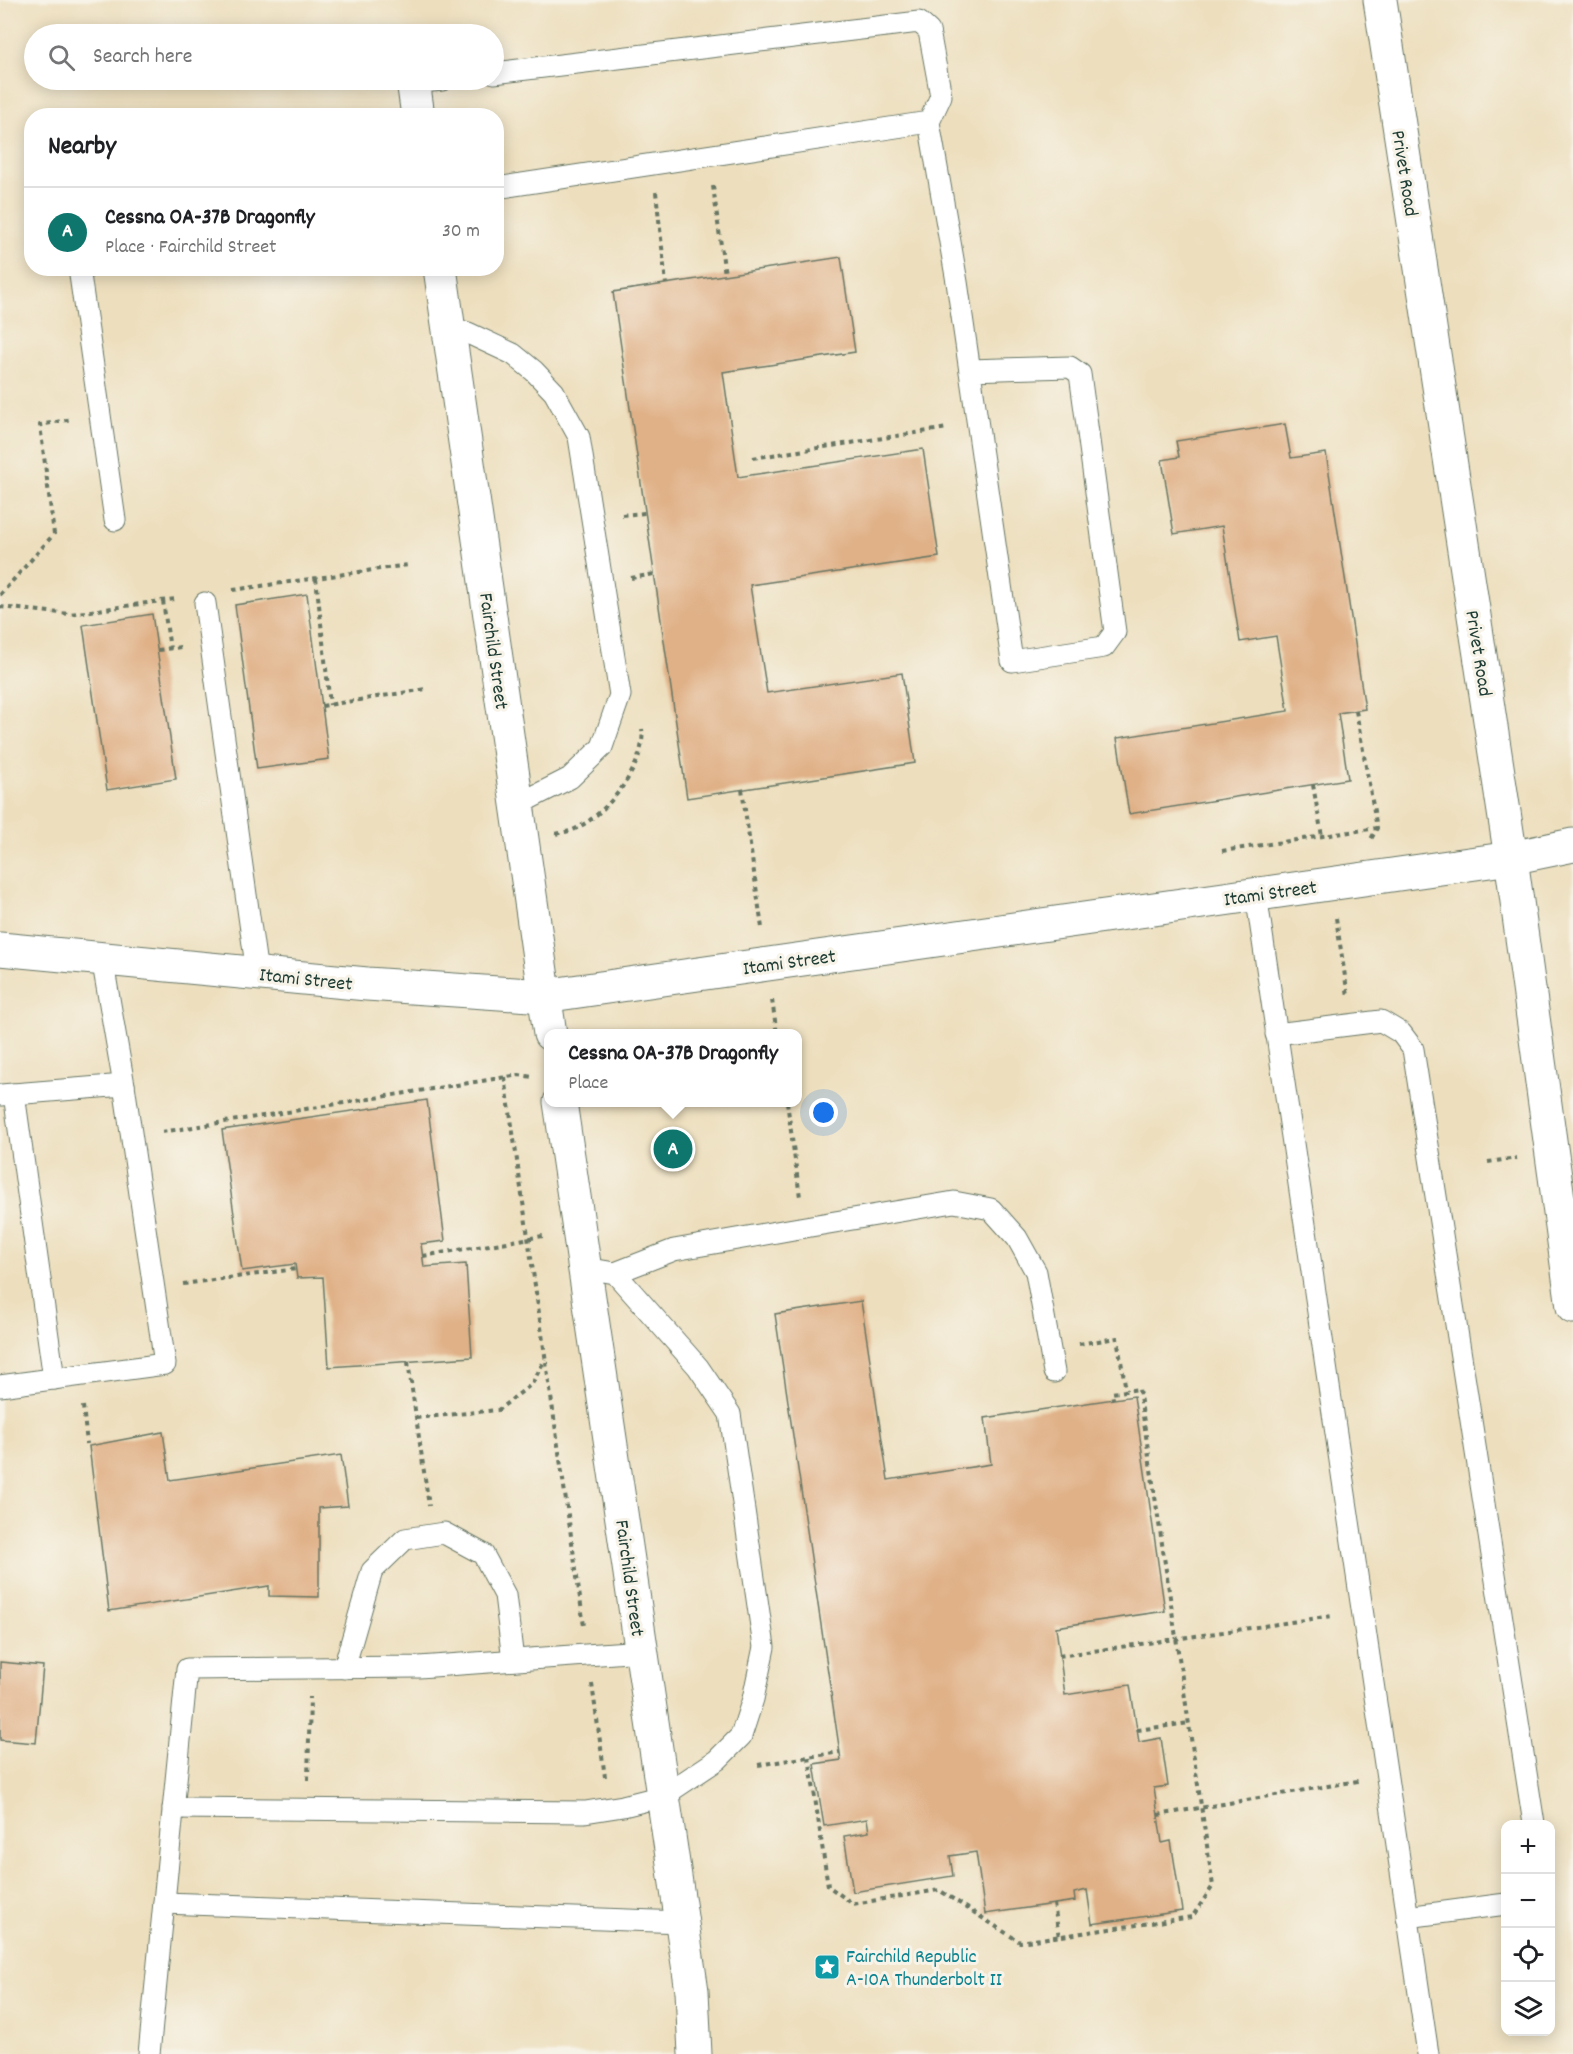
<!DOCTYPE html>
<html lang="en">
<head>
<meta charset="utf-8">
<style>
	:root { --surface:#fff; --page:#f6f6f6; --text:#202124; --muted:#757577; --line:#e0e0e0; --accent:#0f766e }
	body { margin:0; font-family:Dekko,sans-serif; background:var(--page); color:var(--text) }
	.controls { position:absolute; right:18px; bottom:18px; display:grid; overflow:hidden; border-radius:12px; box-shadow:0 3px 15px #0003 }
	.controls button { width:54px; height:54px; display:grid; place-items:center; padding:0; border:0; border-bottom:2px solid var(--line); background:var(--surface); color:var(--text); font:30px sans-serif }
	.you { position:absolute; left:824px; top:1113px; width:21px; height:21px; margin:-15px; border:4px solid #fff; border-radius:50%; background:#1a73e8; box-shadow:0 0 0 9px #1a73e833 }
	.badge { display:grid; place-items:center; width:39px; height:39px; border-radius:50%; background:var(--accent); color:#fff; font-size:20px; font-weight:700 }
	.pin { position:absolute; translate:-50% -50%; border:3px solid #fff; box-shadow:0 2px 6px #0006 }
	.popup { position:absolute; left:544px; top:1029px; width:258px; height:78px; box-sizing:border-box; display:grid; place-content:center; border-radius:12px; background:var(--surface); filter:drop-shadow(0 2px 4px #0005); font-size:20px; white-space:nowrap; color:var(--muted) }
	.popup b { font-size:22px; color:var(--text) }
	.popup::after { content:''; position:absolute; left:50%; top:100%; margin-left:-12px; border:12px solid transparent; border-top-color:var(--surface) }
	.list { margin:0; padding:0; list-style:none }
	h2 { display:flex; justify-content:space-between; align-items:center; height:78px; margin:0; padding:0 24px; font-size:26px }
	h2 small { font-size:20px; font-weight:400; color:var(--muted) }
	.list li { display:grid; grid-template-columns:39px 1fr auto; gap:18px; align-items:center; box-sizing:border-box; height:90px; padding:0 24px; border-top:2px solid var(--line) }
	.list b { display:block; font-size:22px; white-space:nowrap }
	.list p { margin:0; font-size:20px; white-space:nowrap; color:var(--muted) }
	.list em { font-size:20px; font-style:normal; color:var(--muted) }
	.icon { flex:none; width:33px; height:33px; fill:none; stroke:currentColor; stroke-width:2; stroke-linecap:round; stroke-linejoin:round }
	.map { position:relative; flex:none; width:1573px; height:2054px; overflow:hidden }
	.search { position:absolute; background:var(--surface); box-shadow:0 3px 15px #0003; left:24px; top:24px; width:480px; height:66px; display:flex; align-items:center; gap:15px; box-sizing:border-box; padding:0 21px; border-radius:33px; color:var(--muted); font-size:22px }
	.panel { position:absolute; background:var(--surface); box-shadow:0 3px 15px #0003; left:24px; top:108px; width:480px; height:168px; border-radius:24px }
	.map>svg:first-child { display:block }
</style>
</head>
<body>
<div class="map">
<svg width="1573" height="2054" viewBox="0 0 1573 2054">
	<rect width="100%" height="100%" fill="#f7f3e8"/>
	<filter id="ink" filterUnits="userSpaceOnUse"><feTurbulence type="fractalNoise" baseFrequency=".0167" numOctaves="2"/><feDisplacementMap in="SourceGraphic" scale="12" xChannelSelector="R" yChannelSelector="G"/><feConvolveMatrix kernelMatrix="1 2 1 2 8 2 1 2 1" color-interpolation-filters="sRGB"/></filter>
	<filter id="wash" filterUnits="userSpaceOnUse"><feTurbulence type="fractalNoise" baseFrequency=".008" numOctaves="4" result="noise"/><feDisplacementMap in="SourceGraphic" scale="24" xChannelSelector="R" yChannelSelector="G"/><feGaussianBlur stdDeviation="1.35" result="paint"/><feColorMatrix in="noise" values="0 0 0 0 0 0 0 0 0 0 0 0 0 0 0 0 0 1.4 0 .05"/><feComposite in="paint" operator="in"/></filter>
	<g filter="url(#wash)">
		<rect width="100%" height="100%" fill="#eddfbe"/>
		<g id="blocks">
			<!-- building -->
			<g fill="#e0b187">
				<polygon points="841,257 855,352 723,372 738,477 923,449 939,557 750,585 767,693 902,673 915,763 687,798 613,292"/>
				<polygon points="1285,424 1291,458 1326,453 1365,709 1338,713 1348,779 1129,814 1117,738 1288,711 1276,636 1240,642 1222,526 1174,534 1162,460 1179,457 1176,441"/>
				<polygon points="307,594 329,759 257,769 235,605"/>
				<polygon points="152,614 176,779 107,790 83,625"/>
				<polygon points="427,1100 445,1241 421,1244 424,1267 466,1264 472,1357 329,1367 323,1277 297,1278 295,1264 242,1271 222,1130"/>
				<polygon points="861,1301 888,1480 991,1464 985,1418 1134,1396 1165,1611 1056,1627 1065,1695 1130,1685 1139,1742 1161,1738 1168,1786 1154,1788 1162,1843 1171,1841 1182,1911 1092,1924 1087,1890 1074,1893 1075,1901 985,1914 976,1852 950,1856 953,1876 853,1892 844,1836 869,1832 867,1819 824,1826 814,1764 841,1760 775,1314"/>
				<polygon points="163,1432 170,1480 341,1455 348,1506 319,1508 319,1597 269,1596 269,1586 109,1611 89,1446"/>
				<polygon points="0,1662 43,1666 36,1743 0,1740"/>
			</g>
		</g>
	</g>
	<g filter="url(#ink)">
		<use href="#blocks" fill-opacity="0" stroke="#677664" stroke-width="1.5"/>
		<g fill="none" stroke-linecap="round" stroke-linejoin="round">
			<!-- service casing -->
			<g stroke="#677664" stroke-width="23">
				<g id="service">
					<polyline points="494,73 919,22 929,31 941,96 929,122 496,188"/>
					<polyline points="413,83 442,80"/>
					<polyline points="929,122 957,282 1012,661 1104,647 1115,632 1080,374 1070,367 970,370"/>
					<polyline points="79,268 115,520"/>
					<polyline points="448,327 468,333 513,354 534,371 554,392 579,437 620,695 602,747 570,778 517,805"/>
					<polyline points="205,603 257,973"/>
					<polyline points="1256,894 1428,2054"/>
					<polyline points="1276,1034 1381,1021 1401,1033 1413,1049 1534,1824"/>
					<polyline points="14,1094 54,1379"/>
					<polyline points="1,1095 124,1085"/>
					<polyline points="615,1273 674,1250 805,1227 954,1202 991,1209 1017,1238 1036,1272 1054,1372"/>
					<polyline points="0,1386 165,1364 124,1085 102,958"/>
					<polyline points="344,1668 372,1571 405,1539 444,1533 483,1554 505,1595 513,1660"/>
					<polyline points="173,1808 585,1812 623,1806 663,1796 717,1760 741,1736 753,1699 764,1647 730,1414 698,1367 615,1273 585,1268"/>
					<polyline points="164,1903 682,1922"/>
					<polyline points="1407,1917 1506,1904"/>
					<polyline points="149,2054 187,1669 419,1667 642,1651"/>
				</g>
			</g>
			<!-- minor casing -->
			<g stroke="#677664" stroke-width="35">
				<g id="minor">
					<polyline points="1380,0 1511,858 1573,1307"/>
					<polyline points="413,80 418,116"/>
					<polyline points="440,268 550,1034"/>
					<polyline points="0,949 367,984 544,996 1511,858 1573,845"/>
					<polyline points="560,1102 692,1991 695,2054"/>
				</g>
			</g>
			<!-- path -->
			<g stroke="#677664" stroke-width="4" stroke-dasharray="4.5 4.5" stroke-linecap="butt">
				<polyline points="713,186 725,275"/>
				<polyline points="656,192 666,284"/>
				<polyline points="753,458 948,428"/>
				<polyline points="622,515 645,513"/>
				<polyline points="316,578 330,705"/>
				<polyline points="631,578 654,574"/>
				<polyline points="233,590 408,565"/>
				<polyline points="0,595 54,534 40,425 72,419"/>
				<polyline points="163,601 170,649"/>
				<polyline points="0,607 70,614 175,599"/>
				<polyline points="158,650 181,647"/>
				<polyline points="322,706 426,689"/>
				<polyline points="1356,711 1377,828 1370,841"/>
				<polyline points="1313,785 1322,836"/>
				<polyline points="742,789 762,928"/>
				<path d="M556,834C562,832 569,832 575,829C606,815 647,765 642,729"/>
				<polyline points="1222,851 1377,828"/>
				<polyline points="1336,918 1348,996"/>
				<polyline points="772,1000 777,1034"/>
				<polyline points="505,1077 584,1626"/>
				<polyline points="787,1102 800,1197"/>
				<polyline points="162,1132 519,1075 533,1077"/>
				<polyline points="1488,1162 1517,1158"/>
				<polyline points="423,1256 543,1236"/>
				<polyline points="183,1284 296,1269"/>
				<polyline points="1079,1344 1117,1338 1126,1390"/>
				<polyline points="408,1362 429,1506"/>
				<polyline points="83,1406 87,1444"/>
				<polyline points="416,1418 498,1410 532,1384 545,1359"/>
				<polyline points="1059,1656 1332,1616"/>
				<polyline points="592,1684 605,1777"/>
				<polyline points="1137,1730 1189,1723"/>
				<polyline points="809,1757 828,1886 853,1904 939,1890 1020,1942 1192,1917 1213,1886 1139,1389 1112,1393 1113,1399"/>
				<polyline points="758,1765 840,1752"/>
				<polyline points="308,1780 310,1697"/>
				<polyline points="1158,1815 1358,1781"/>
				<polyline points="1054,1904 1059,1937"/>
			</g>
			<!-- service -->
			<use href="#service" stroke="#fff" stroke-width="21"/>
			<!-- minor -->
			<use href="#minor" stroke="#fff" stroke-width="33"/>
		</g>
	</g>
	<!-- icons -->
	<defs>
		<g id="sight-square" transform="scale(1.35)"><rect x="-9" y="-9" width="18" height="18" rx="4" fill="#0f9aa8" stroke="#f7f3e8"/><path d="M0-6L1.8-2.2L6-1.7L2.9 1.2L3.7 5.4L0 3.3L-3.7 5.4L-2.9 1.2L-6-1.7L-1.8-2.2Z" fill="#fff"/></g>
	</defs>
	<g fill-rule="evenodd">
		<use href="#sight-square" x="827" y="1967"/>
	</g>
	<g text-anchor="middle" stroke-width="6" stroke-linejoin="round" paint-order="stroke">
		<!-- street labels -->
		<g font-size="20" fill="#1f3d34" stroke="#f7f3e8">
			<text transform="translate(1406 173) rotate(81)" y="7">Privet Road</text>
			<text transform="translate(495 651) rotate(82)" y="7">Fairchild Street</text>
			<text transform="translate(1480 653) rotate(81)" y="7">Privet Road</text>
			<text transform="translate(1270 892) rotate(-8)" y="7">Itami Street</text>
			<text transform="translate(789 961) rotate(-8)" y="7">Itami Street</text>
			<text transform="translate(306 978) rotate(6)" y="7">Itami Street</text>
			<text transform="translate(631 1578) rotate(82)" y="7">Fairchild Street</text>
		</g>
		<!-- culture labels -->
		<g font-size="20" fill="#0d838f" stroke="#f7f3e8" text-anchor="start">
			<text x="846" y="1962">Fairchild Republic<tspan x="846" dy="23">A-10A Thunderbolt II</tspan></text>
		</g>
	</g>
</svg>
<div class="controls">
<button>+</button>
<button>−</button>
<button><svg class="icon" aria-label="locate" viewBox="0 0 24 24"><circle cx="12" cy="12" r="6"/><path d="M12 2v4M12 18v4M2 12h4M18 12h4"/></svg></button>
<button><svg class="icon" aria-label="layers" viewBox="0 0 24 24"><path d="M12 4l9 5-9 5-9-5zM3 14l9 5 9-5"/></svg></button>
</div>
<div class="you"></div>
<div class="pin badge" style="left:673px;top:1149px">A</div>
<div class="popup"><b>Cessna OA-37B Dragonfly</b>Place</div>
<div class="search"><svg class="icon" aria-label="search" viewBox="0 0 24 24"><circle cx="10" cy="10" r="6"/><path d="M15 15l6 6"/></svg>Search here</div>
<section class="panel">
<h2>Nearby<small></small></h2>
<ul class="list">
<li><span class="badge">A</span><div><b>Cessna OA-37B Dragonfly</b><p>Place · Fairchild Street</p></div><em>30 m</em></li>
</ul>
</section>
</div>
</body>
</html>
